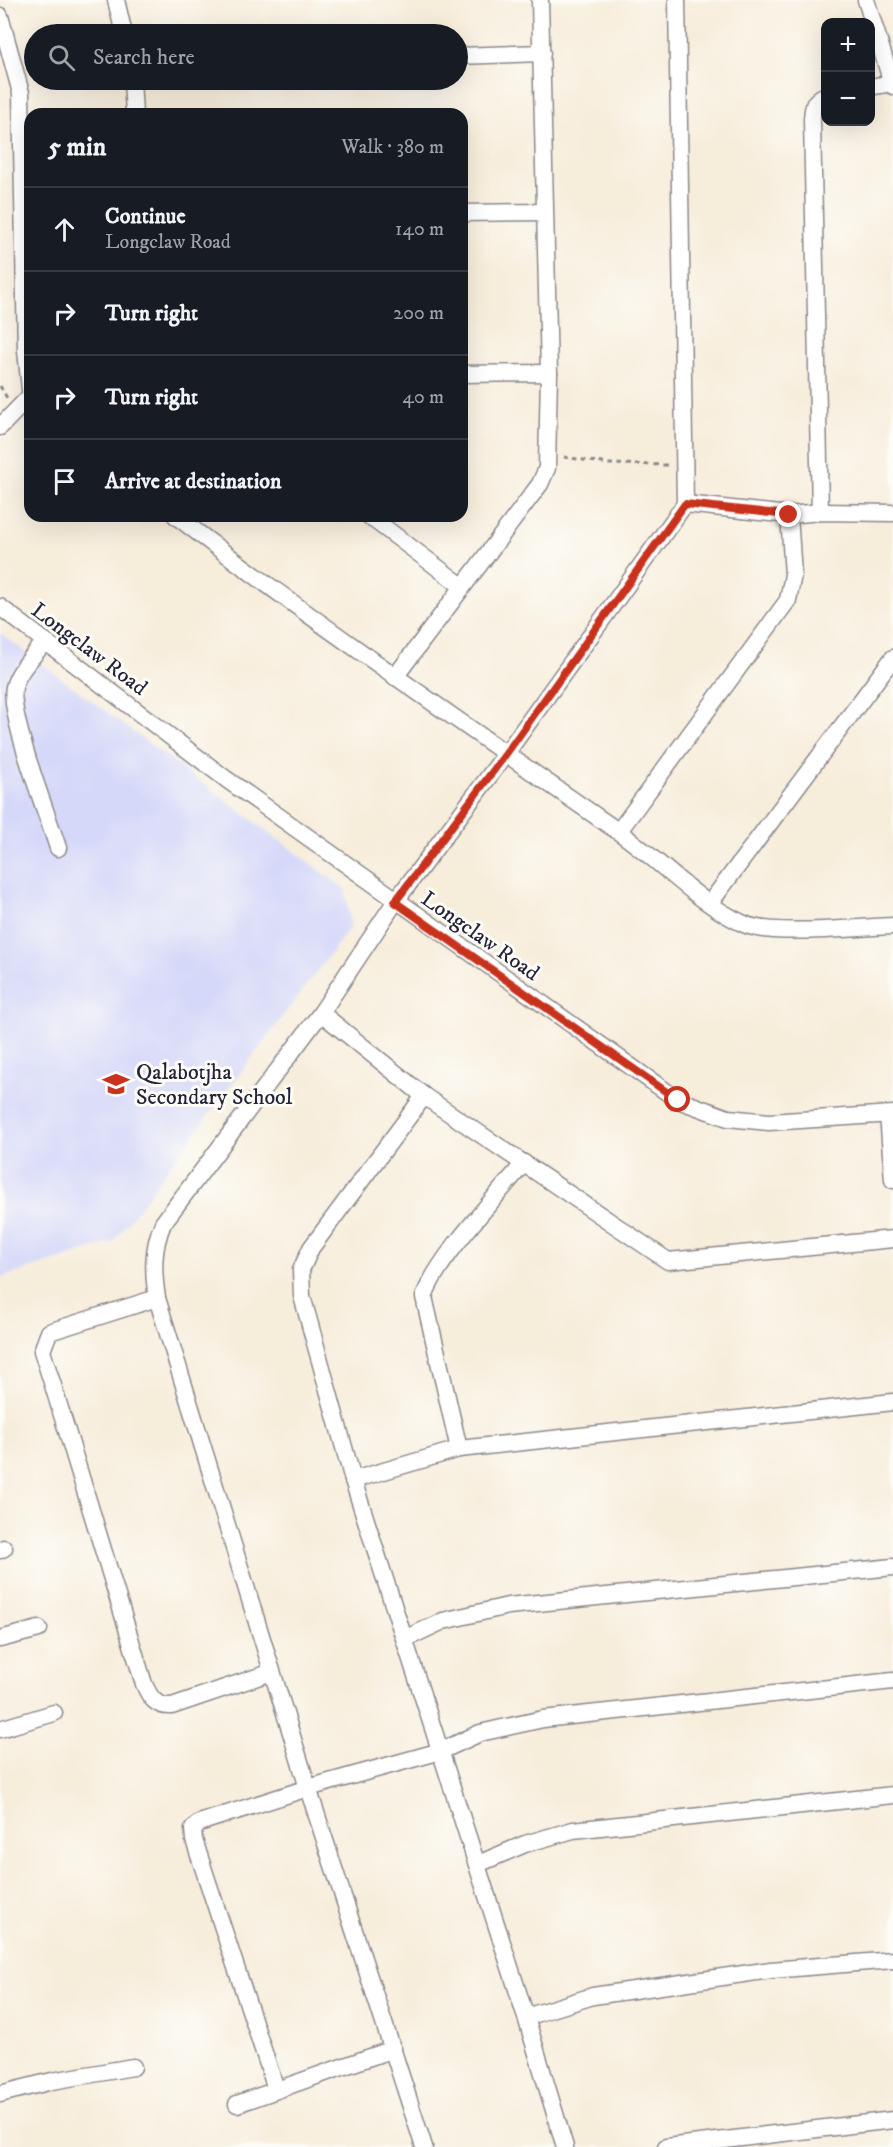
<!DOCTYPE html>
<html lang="en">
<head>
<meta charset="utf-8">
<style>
	:root { --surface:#171b24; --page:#242831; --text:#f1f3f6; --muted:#9ea1a6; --line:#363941 }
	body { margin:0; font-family:"IM FELL DW Pica",serif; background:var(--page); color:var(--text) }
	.controls { position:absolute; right:18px; top:18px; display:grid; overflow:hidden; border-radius:12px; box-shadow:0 6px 24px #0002 }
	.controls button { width:54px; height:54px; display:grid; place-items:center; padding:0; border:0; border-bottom:2px solid var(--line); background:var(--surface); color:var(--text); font:30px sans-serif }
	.stop { position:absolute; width:18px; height:18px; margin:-14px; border:4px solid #c8321e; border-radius:50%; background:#fff }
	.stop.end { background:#c8321e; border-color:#fff; box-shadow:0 2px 6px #0008 }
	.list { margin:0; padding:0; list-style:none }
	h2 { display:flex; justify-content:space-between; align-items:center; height:78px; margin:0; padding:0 24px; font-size:26px }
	h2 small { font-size:20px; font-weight:400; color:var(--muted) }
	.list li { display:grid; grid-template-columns:39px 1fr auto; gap:18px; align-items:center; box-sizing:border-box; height:84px; padding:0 24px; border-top:2px solid var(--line) }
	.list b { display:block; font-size:22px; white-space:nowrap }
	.list p { margin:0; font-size:20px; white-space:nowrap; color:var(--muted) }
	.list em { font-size:20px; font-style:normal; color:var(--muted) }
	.icon { flex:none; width:33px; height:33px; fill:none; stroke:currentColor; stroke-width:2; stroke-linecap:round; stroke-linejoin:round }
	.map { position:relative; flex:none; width:893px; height:2147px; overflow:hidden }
	.search { position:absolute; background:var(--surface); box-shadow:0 6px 24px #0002; left:24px; top:24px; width:444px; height:66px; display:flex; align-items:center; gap:15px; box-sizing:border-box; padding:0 21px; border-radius:33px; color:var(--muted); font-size:22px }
	.panel { position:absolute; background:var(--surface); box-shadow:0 6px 24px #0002; left:24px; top:108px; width:444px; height:414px; border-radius:18px }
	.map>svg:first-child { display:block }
</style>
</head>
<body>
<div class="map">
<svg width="893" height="2147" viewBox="0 0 893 2147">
	<rect width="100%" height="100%" fill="#fdfcf7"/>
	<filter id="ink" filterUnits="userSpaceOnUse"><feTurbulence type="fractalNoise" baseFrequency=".0167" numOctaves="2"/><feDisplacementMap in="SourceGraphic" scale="12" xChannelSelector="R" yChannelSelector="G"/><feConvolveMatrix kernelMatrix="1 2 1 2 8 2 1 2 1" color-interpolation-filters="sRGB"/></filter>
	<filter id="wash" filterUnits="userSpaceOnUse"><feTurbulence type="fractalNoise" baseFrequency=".008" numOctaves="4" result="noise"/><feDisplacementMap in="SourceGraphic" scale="24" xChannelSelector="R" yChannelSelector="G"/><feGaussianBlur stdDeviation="1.35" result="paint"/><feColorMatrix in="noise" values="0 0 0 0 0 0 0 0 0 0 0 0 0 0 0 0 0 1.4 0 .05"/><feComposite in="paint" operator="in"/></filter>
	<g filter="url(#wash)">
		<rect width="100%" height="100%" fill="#f7eddb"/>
		<!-- built -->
		<polygon fill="#d5d8f9" points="0,633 345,889 351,926 113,1242 0,1278"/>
	</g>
	<g filter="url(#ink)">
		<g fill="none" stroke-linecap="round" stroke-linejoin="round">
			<!-- minor casing -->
			<g stroke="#8c888b" stroke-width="19">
				<g id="minor">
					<polyline points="116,0 124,34"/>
					<polyline points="866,0 893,86"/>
					<polyline points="0,16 21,93 26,350 30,390"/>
					<polyline points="458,56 542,53"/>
					<polyline points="132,80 134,114"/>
					<polyline points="870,87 892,83"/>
					<polyline points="462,213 544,212"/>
					<polyline points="462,374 549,373"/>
					<polyline points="0,427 30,396"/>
					<path d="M820,512L812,119C813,107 813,100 826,95"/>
					<polyline points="789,515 820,512 893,513"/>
					<path d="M176,516C319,626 468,727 616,830C659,859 696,902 744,924C771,937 859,927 893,926"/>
					<polyline points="369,516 462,586"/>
					<polyline points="0,607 226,779 678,1100 728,1118 769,1122 893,1114"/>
					<path d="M45,641C35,655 18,670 14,687C8,715 48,816 58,848"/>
					<polyline points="395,677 540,484 547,468 549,373 540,0"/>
					<polyline points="619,831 788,600 793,575 789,515 685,504"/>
					<polyline points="710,903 893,658"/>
					<polyline points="321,1013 424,1096 668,1261 893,1239"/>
					<polyline points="424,1096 311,1248 301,1270 302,1296 353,1480 526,2017 565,2147"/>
					<polyline points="888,1115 893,1180"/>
					<path d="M157,1298L49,1332L42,1351L55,1392L144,1684C150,1698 156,1707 172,1706L272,1672"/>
					<path d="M459,1449L424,1297C436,1260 497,1196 524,1163"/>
					<polyline points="353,1480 459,1449 893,1402"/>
					<polyline points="0,1550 4,1548"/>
					<polyline points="0,1639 39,1629"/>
					<polyline points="405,1639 443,1621 508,1606 893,1567"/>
					<polyline points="0,1729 54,1713"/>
					<polyline points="478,1864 525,1844 573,1830 893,1795"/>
					<polyline points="526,2017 593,1996 771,1970 893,1960"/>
					<polyline points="276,2089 194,1840 193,1829 199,1823 308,1788 441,1751 480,1733 543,1719 893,1681"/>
					<polyline points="0,2094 52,2081 133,2067"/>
					<polyline points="237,2104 393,2049"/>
					<path d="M424,2147L308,1788L157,1298C153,1272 152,1249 163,1223L321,1013L395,902L505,755L685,504L677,0"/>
					<polyline points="666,2147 893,2120"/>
				</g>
			</g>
			<!-- path -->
			<g stroke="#8c888b" stroke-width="3" stroke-dasharray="4.5 4.5" stroke-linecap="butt">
				<polyline points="0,386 7,398"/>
				<polyline points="564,457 609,464 670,465"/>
			</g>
			<!-- minor -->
			<use href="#minor" stroke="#fff" stroke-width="16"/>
		</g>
	</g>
	<g fill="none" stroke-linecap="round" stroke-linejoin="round" filter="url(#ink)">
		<!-- route -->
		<polyline stroke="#c8321e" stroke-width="8" points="678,1100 395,902 505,755 685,504 789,515"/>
	</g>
	<!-- icons -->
	<defs>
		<g id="school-bare" transform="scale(2.07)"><path d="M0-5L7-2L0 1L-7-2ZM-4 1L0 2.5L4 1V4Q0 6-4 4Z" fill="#c8321e" stroke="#fdfcf7" stroke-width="2.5" paint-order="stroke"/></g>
	</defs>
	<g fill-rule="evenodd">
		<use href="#school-bare" x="116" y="1084"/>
	</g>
	<g text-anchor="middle" stroke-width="6" stroke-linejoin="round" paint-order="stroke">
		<!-- street labels -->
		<g font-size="22" fill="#22223b" stroke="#fdfcf7">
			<text transform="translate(90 648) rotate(37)" y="8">Longclaw Road</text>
			<text transform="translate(481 935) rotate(35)" y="8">Longclaw Road</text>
		</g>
		<!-- poi labels -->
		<g font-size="22" fill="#22223b" stroke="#fdfcf7" text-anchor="start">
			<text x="136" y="1079">Qalabotjha<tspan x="136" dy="25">Secondary School</tspan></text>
		</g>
	</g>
</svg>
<div class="controls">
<button>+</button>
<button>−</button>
</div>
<div class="stop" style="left:678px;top:1100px"></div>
<div class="stop end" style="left:789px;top:515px"></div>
<div class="search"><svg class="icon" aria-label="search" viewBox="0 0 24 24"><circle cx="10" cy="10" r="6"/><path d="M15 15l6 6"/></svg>Search here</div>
<section class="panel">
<h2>5 min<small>Walk · 380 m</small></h2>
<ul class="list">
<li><svg class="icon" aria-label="ahead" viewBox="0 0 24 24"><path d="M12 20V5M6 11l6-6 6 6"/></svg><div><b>Continue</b><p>Longclaw Road</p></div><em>140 m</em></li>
<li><svg class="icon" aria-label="right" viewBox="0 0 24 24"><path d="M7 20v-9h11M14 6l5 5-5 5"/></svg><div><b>Turn right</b></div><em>200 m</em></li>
<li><svg class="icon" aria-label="right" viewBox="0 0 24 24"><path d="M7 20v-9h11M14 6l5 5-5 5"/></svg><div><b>Turn right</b></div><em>40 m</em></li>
<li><svg class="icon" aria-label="arrive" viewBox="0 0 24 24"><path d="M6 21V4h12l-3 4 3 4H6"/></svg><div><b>Arrive at destination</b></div></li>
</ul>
</section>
</div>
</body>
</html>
